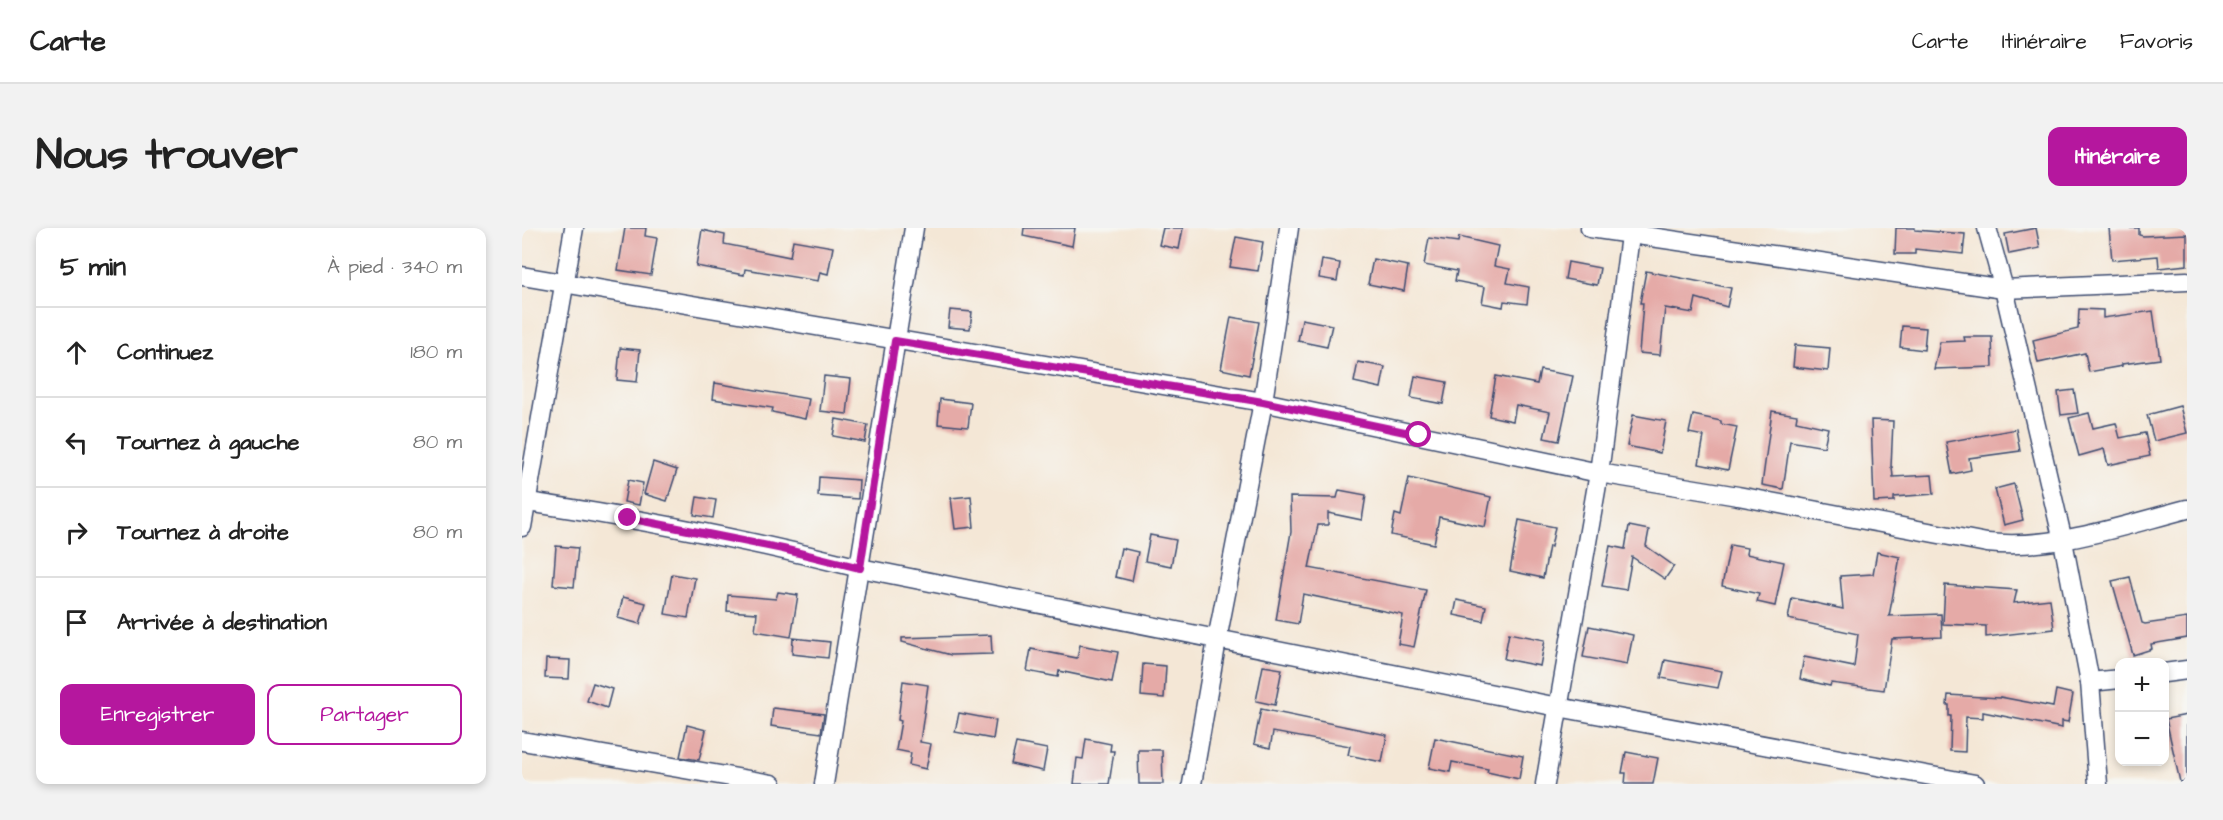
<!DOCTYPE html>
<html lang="fr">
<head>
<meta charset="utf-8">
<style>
	:root { --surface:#fff; --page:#f2f2f2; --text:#222; --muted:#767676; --line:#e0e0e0; --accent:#b5179e }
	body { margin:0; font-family:"Architects Daughter",sans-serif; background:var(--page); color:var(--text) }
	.controls { position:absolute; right:18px; bottom:18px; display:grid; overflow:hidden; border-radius:12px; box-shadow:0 3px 9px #0003 }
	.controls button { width:54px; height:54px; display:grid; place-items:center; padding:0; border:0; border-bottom:2px solid var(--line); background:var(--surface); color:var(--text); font:30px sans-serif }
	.stop { position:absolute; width:18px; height:18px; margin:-14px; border:4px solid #b5179e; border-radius:50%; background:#fff }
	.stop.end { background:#b5179e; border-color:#fff; box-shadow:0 2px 6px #0008 }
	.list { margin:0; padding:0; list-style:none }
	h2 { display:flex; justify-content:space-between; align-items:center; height:78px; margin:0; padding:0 24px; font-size:26px }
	h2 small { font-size:20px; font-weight:400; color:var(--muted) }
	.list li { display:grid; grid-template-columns:39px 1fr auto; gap:18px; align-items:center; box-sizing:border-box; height:90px; padding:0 24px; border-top:2px solid var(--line) }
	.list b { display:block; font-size:22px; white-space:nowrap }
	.list em { font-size:20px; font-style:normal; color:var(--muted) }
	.actions { display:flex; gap:12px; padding:18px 24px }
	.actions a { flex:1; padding:14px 0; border:2px solid var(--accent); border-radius:12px; text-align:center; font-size:21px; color:var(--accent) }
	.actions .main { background:var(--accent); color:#fff }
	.icon { flex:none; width:33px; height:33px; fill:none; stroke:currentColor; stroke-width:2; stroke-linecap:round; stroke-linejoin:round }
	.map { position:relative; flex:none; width:1665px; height:556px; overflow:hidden; border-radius:12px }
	header { display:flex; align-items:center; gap:36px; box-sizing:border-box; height:84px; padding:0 30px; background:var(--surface); border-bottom:2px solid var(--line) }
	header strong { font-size:28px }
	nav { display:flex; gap:33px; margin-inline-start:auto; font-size:21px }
	.intro { display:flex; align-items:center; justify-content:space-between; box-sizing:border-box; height:144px; padding:0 36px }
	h1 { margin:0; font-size:42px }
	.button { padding:15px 27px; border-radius:12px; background:var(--accent); color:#fff; font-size:21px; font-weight:700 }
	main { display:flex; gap:36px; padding:0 36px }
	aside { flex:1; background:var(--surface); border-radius:12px; box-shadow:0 3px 9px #0003 }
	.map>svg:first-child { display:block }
</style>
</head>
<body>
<header>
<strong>Carte</strong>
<nav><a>Carte</a><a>Itinéraire</a><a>Favoris</a></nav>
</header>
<div class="intro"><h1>Nous trouver</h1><a class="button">Itinéraire</a></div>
<main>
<aside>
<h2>5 min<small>À pied · 340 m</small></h2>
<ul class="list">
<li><svg class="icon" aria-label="ahead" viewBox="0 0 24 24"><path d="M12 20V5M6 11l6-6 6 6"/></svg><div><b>Continuez</b></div><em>180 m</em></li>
<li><svg class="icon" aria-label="left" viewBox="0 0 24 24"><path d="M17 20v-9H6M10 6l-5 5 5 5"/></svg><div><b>Tournez à gauche</b></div><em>80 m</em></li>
<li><svg class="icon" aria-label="right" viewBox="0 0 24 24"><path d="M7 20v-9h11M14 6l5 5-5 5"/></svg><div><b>Tournez à droite</b></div><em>80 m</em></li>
<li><svg class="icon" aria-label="arrive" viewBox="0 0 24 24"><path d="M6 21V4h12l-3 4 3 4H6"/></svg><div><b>Arrivée à destination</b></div></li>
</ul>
<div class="actions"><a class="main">Enregistrer</a><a>Partager</a></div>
</aside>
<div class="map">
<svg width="1665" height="556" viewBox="0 0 1665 556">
	<rect width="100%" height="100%" fill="#f6f6f2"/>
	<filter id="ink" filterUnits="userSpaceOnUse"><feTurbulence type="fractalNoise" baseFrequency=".0167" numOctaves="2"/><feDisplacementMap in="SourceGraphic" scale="12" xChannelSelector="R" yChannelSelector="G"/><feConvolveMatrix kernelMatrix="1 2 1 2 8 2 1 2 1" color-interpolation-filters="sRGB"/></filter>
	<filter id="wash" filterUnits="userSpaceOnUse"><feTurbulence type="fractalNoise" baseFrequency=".008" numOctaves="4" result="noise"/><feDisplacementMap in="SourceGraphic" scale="24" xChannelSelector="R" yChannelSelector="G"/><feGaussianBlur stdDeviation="1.35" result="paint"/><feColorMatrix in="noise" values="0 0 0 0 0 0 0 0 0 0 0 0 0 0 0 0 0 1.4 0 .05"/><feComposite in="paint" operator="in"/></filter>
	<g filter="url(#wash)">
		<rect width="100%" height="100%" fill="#f4e7d6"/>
		<g id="blocks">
			<!-- building -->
			<g fill="#e5aaa7">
				<polygon points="103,0 124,0 123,8 135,10 129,47 96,42"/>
				<polygon points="502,0 553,0 550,18 501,8"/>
				<polygon points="641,0 661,0 657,21 637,17"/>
				<polygon points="1374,0 1393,0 1393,2 1443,6 1441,26 1393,21 1393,26 1373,26"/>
				<polygon points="1514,0 1518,20 1487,26 1483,6"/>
				<polygon points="1587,0 1617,0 1617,7 1621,8 1665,6 1665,37 1637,40 1636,28 1590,32"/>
				<polygon points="180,2 203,7 202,16 268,29 271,12 311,19 306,46 298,44 296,53 223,41 222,47 174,38"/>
				<polygon points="714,9 741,14 736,43 708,39"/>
				<polygon points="937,9 976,18 972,38 988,41 985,55 1007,59 1005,76 982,73 981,79 960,75 963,59 933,53 935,43 902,37 907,10 936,14"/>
				<polygon points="851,31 886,38 882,63 846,56"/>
				<polygon points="800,32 818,35 815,53 797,50"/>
				<polygon points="1046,34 1078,40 1075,57 1043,51"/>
				<polygon points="1124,43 1209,60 1205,79 1174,70 1171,85 1143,80 1138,127 1117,125 1121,75 1118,75"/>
				<polygon points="1557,81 1581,82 1581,90 1631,83 1638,131 1600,136 1600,138 1567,144 1563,125 1516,135 1511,112 1556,101"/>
				<polygon points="428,82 450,84 448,101 426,99"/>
				<polygon points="709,89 737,94 727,147 699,141"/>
				<polygon points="780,91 810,97 805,119 776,113"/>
				<polygon points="1380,98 1404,100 1402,122 1378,119"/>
				<polygon points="1442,109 1470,109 1471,139 1412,141 1418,114 1443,113"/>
				<polygon points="1273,117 1308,120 1306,143 1271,139"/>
				<polygon points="98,120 118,122 115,154 95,152"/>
				<polygon points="836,134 863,139 859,160 832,154"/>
				<polygon points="1018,142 1051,148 1037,213 1022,210 1028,184 994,177 991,193 967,188 974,148 1015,156"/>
				<polygon points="302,148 329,151 325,186 298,183"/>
				<polygon points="893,148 925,154 921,176 889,170"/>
				<polygon points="193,155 287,171 283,191 250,184 251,180 191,171"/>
				<polygon points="1552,162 1556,185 1539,187 1536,164"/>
				<polygon points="418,171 449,175 446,199 416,196"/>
				<polygon points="1658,178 1665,205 1632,213 1625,187"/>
				<polygon points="1250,183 1275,187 1274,193 1306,200 1302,219 1268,213 1261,261 1240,257"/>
				<polygon points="1567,185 1571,200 1594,195 1598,210 1623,205 1628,228 1586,237 1582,221 1557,228 1547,190"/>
				<polygon points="1111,187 1144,193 1138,225 1105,218"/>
				<polygon points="1171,187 1199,193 1199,196 1215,199 1206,242 1177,236 1182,208 1167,205"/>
				<polygon points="314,191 346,197 343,214 311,208"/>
				<polygon points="1349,192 1371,193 1369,239 1370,239 1371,249 1410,247 1412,266 1372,269 1372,273 1352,274"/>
				<polygon points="1494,201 1498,223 1447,230 1449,242 1430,246 1424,214"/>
				<polygon points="131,234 155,242 145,273 122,266"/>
				<polygon points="297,249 337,252 336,271 296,268"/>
				<polygon points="887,250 969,269 963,299 917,289 912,316 869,307 873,286 879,288"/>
				<polygon points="106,252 121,255 117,277 102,274"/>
				<polygon points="1492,256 1501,292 1482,297 1473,261"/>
				<polygon points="817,262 844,267 840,292 806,285 806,297 796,297 787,340 904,362 892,419 876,416 881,387 781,366 776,396 754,392 769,304 768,269 815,270"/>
				<polygon points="449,268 452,299 433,301 429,270"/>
				<polygon points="175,269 194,272 191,290 172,287"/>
				<polygon points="997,292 1033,299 1029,319 1027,318 1021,350 988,343"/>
				<polygon points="1107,298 1127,302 1124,318 1152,338 1143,351 1110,329 1104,362 1080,358 1088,318 1103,321"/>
				<polygon points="628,307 654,312 649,338 623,333"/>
				<polygon points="1208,317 1225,320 1224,326 1262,334 1253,378 1235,374 1237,366 1200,358"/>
				<polygon points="34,318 56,320 52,359 31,357"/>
				<polygon points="599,320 616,324 610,353 593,349"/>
				<polygon points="1355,324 1378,329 1367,388 1419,386 1420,409 1370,411 1362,462 1309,455 1308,458 1278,451 1282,429 1332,439 1336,406 1266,391 1270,370 1321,381 1318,348 1351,346"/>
				<polygon points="150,346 173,350 166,390 143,386"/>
				<polygon points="1608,349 1620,395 1623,396 1665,390 1665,410 1629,416 1630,421 1611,427 1590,353"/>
				<polygon points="1423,357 1495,362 1492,375 1528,371 1532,401 1464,409 1464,398 1421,396"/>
				<polygon points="256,364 276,367 269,409 233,403 235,385 205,383 206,367 254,371"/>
				<polygon points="101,369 124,375 118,396 96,390"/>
				<polygon points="935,372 964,378 961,393 932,387"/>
				<polygon points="1067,398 1111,407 1105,437 1061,429"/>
				<polygon points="987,405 1023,412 1018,438 982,431"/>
				<polygon points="469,407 470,426 429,427 380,414 380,410"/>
				<polygon points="271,410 308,414 306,430 270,426"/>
				<polygon points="558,417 596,424 590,454 537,443 536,449 505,443 509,421 555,430"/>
				<polygon points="24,431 48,432 47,451 23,450"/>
				<polygon points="1143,432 1200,443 1196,460 1139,450"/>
				<polygon points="621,436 644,438 642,470 619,468"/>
				<polygon points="741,438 760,441 753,477 734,473"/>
				<polygon points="381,453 406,457 398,514 409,516 404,541 387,537 389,525 374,522 379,493 376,492"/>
				<polygon points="71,455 90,461 85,480 65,473"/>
				<polygon points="1534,462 1551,466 1546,494 1540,493 1540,500 1461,484 1461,490 1444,489 1443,524 1428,523 1429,488 1427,488 1427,477 1425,477 1426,467 1478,470 1478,469 1531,479"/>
				<polygon points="251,480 302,486 299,505 249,498"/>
				<polygon points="739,481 865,507 860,534 826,527 828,518 751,504 748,520 732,516"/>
				<polygon points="437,485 474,492 471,511 433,504"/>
				<polygon points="1665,487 1665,553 1658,554 1644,491"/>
				<polygon points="165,497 184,502 177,532 158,529"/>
				<polygon points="913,510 1001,528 997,551 965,544 966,541 930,534 928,544 907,540"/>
				<polygon points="564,511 589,516 588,523 592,523 587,556 552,556 555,530 561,531"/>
				<polygon points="494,515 525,521 521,543 489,536"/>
				<polygon points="616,522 640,522 641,556 617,556"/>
				<polygon points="1104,524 1136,530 1131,556 1103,556 1104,545 1100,545"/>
			</g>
		</g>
	</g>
	<g filter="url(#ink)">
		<use href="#blocks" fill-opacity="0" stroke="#3c4b70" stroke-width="1.5"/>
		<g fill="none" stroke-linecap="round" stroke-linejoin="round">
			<!-- street casing -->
			<g stroke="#3c4b70" stroke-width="21">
				<g id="street">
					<polyline points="1068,0 1482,61 1665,53"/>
					<polyline points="1465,0 1482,61 1541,313 1568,454 1576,556"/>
					<path d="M0,48L741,174L1077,245L1216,268L1465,315C1533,322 1599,298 1665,281"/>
					<path d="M0,273C114,290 226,312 338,340L1036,479L1453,556"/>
					<polyline points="0,299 52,0"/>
					<polyline points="1642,445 1665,442"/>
					<polyline points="1568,454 1598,451"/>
					<polyline points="0,513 250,556"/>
					<polyline points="302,556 392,0"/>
					<polyline points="670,556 695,412 741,174 767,0"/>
					<polyline points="1023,556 1077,245 1109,0"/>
				</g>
			</g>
			<!-- street -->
			<use href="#street" stroke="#fff" stroke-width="18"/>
		</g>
	</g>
	<g fill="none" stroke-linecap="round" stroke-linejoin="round" filter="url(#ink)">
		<!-- route -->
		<polyline stroke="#b5179e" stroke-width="8" points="106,290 261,321 338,340 373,113 741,174 897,207"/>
	</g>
</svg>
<div class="controls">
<button>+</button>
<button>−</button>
</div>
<div class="stop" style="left:897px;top:207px"></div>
<div class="stop end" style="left:106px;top:290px"></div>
</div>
</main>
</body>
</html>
